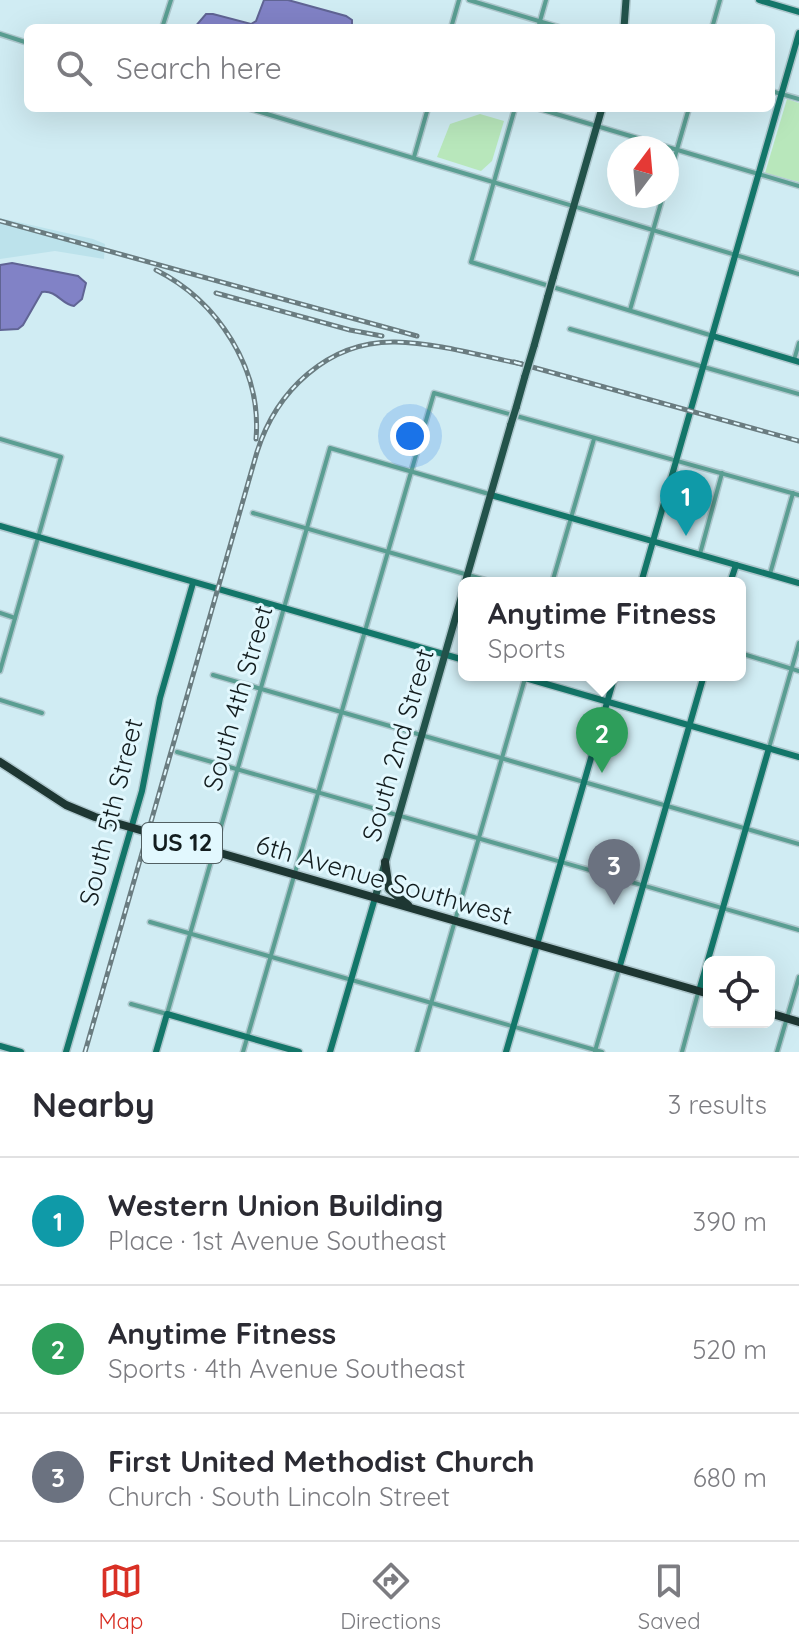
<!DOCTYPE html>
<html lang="en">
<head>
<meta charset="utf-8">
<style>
	:root { --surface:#fff; --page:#f2f2f3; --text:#2b2b33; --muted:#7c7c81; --line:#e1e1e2; --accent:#d93025 }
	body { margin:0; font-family:Quicksand,sans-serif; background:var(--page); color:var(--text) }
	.controls { position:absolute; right:24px; bottom:24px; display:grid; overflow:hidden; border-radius:12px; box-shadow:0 8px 32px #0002 }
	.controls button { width:72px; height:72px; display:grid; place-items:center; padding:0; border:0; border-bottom:2px solid var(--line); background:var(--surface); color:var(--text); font:40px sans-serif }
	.compass { position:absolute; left:607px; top:136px; width:72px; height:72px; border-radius:50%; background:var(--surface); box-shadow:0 8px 32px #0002; rotate:16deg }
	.you { position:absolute; left:410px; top:436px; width:28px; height:28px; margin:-20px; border:6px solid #fff; border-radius:50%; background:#1a73e8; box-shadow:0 0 0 12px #1a73e833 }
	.badge { display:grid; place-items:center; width:52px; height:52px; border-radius:50%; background:var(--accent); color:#fff; font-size:26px; font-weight:700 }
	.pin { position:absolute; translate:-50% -66px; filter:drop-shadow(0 2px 4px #0008) }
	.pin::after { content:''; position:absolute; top:42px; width:28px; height:24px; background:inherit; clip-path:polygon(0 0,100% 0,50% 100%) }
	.popup { position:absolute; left:458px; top:577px; width:288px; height:104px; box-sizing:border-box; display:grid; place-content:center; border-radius:12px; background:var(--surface); filter:drop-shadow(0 2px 6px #0005); font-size:26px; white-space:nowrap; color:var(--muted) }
	.popup b { font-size:30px; color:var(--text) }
	.popup::after { content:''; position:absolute; left:50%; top:100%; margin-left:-16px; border:16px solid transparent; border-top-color:var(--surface) }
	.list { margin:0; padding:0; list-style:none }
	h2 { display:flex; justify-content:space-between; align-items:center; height:104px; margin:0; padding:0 32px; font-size:34px }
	h2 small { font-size:26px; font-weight:400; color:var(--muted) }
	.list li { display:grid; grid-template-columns:52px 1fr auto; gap:24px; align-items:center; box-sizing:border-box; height:128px; padding:0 32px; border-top:2px solid var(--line) }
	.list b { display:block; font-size:30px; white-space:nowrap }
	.list p { margin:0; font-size:26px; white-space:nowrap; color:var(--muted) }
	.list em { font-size:26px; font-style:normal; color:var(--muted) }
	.icon { flex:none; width:44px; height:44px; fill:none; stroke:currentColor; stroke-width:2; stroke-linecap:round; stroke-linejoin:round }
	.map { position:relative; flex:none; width:799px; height:1052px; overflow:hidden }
	.search { position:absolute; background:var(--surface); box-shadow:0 8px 32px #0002; left:24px; right:24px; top:24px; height:88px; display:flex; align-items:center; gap:20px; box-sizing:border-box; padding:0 28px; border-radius:12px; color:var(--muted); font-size:30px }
	.sheet { height:488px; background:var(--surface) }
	nav { display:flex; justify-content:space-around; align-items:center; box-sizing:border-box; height:112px; border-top:2px solid var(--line); background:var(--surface); font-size:22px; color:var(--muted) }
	nav a { display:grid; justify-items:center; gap:4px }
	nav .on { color:var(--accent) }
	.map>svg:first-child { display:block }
</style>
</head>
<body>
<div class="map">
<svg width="799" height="1052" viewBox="0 0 799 1052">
	<rect width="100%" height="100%" fill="#d0ecf3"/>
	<!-- built -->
	<polygon fill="#bce2eb" points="0,218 93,239 105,244 104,259 55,251 0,259"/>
	<!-- green -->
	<g fill="#b8e7bb">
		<polygon points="787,99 799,103 799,182 765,173"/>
		<polygon points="480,114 504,121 492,161 481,171 437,157 450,124"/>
	</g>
	<!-- water -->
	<g fill="#8182c6" stroke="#606494" stroke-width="2">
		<polygon points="264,0 288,0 346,16 352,20 352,28 194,28 206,14 213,14 251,24 256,21"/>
		<path d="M12,263L78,276L86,283L82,299L74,306C61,304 57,290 42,292L23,325L18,329L0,330V265Z"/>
	</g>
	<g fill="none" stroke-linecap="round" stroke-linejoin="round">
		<!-- street casing -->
		<g stroke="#aec7cd" stroke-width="7">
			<g id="street">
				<polyline points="469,0 562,28"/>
				<polyline points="162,28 171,0"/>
				<polyline points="451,28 459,0"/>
				<polyline points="538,28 546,0"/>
				<polyline points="712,28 720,0"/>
				<polyline points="0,34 28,43"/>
				<polyline points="771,91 799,99"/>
				<polyline points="247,108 799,274"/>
				<polyline points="515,108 471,262 713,336"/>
				<polyline points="536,108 799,186"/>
				<polyline points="414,157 428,108"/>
				<polyline points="667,184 689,108"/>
				<polyline points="630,310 663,196"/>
				<polyline points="570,329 799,394"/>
				<polyline points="794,360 799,343"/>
				<polyline points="0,439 61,457 0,671"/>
				<polyline points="253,513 496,583"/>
				<polyline points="700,554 722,473"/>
				<polyline points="770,574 793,493"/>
				<polyline points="552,583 594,439"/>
				<polyline points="0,613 15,618"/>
				<polyline points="740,653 799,671"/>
				<polyline points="213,675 799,844"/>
				<polyline points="0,700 42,713"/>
				<polyline points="769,748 799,643"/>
				<polyline points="177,752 799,930"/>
				<polyline points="150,922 602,1052"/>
				<polyline points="131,1004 167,1014 330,448 489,494"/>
				<polyline points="595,1051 619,969"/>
				<polyline points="243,1052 434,393 799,495"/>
				<polyline points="417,1052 526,675"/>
				<polyline points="682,1052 698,993"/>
				<polyline points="777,1052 799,977"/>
			</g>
		</g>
		<!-- secondary casing -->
		<g stroke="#aec7cd" stroke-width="9">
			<g id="secondary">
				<polyline points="759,0 799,12"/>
				<polyline points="713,336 799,362"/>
				<polyline points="491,495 799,583"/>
				<polyline points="0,526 464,660"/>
				<polyline points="641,583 799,33"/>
				<polyline points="730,583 736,565"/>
				<polyline points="515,675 799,757"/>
				<polyline points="619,969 704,675"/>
				<polyline points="699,991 769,748"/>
				<polyline points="0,1046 21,1052"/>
				<polyline points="66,1052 142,791 160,698 193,583"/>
				<polyline points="156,1052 167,1014 299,1052"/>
				<polyline points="330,1052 375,898"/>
				<polyline points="506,1052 615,675"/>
			</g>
		</g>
		<!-- primary casing -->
		<g stroke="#aec7cd" stroke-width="10">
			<g id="primary">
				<polyline points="624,28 626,0"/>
				<polyline points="553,278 602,108"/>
				<polyline points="534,346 548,296"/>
				<polyline points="516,408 525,376"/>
				<polyline points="465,583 511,424"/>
				<polyline points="375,898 464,588"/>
			</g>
		</g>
		<!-- highway casing -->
		<g stroke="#aec7cd" stroke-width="11">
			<g id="highway">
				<polyline points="0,762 66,805 95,817 709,994"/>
				<polyline points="385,862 389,889 408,905"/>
				<polyline points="769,1013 799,1022"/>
			</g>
		</g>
		<!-- street -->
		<use href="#street" stroke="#5a9e92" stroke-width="4"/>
		<!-- secondary -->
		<use href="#secondary" stroke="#137669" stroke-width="6"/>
		<!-- primary -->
		<use href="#primary" stroke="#23534b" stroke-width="7"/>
		<!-- highway -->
		<use href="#highway" stroke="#1e3733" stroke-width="8"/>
		<!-- rail casing -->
		<g stroke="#6a7c80" stroke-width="5">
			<g id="rail">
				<polyline points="0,221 417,336"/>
				<path d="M156,270C218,301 262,369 256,439"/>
				<polyline points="216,293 350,330 382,336"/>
				<polyline points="514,362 799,441"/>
				<path d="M85,1052L257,452C276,391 328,341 395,342C438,343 481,356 522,364"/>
			</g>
		</g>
		<!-- rail -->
		<use href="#rail" stroke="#e2f8fe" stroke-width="2" stroke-dasharray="6" stroke-linecap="butt"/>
		<!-- primary-bridge casing -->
		<g stroke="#aec7cd" stroke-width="10" stroke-linecap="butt">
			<g id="primary-bridge">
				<polyline points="548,296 553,278"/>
				<polyline points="525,376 534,346"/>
				<polyline points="511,424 516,408"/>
			</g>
		</g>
		<!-- primary-bridge -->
		<use href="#primary-bridge" stroke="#23534b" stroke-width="7"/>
	</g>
	<g text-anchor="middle" stroke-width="6" stroke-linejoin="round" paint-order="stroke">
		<!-- shield labels -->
		<rect fill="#e2f8fe" stroke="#515f62" stroke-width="2" x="142" y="823" width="80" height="40" rx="6"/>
		<g font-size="24" font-weight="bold" fill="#131d1f">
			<text x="182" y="851">US 12</text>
		</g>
		<!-- street labels -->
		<g font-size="26" fill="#131d1f" stroke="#e2f8fe">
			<text transform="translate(238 698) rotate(-74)" y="9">South 4th Street</text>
			<text transform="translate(398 745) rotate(-74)" y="9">South 2nd Street</text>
			<text transform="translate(111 812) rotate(-76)" y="9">South 5th Street</text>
			<text transform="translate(384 880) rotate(16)" y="9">6th Avenue Southwest</text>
		</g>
	</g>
</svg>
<div class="controls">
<button><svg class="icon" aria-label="locate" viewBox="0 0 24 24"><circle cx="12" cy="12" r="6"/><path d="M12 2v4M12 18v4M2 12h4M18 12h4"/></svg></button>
</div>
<svg class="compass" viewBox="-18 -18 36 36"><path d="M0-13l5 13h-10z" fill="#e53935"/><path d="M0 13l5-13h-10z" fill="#7c7c81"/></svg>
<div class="you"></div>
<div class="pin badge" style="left:686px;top:536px;background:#0f9aa8">1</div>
<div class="pin badge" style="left:602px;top:773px;background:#2e9e5b">2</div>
<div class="popup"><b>Anytime Fitness</b>Sports</div>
<div class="pin badge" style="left:614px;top:905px;background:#6b7280">3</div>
<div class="search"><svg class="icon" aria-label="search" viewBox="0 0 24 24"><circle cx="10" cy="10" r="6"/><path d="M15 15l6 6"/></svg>Search here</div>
</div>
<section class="sheet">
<h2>Nearby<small>3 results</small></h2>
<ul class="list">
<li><span class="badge" style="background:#0f9aa8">1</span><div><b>Western Union Building</b><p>Place · 1st Avenue Southeast</p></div><em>390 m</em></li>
<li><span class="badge" style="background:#2e9e5b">2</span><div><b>Anytime Fitness</b><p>Sports · 4th Avenue Southeast</p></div><em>520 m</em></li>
<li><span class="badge" style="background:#6b7280">3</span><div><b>First United Methodist Church</b><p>Church · South Lincoln Street</p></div><em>680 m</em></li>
</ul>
</section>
<nav>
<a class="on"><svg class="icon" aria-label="map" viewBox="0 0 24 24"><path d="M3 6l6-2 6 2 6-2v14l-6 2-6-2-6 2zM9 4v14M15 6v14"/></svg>Map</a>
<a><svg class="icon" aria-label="directions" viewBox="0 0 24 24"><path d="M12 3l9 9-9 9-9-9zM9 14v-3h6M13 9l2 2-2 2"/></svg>Directions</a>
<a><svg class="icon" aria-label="saved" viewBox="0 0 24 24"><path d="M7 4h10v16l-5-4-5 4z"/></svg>Saved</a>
</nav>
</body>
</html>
